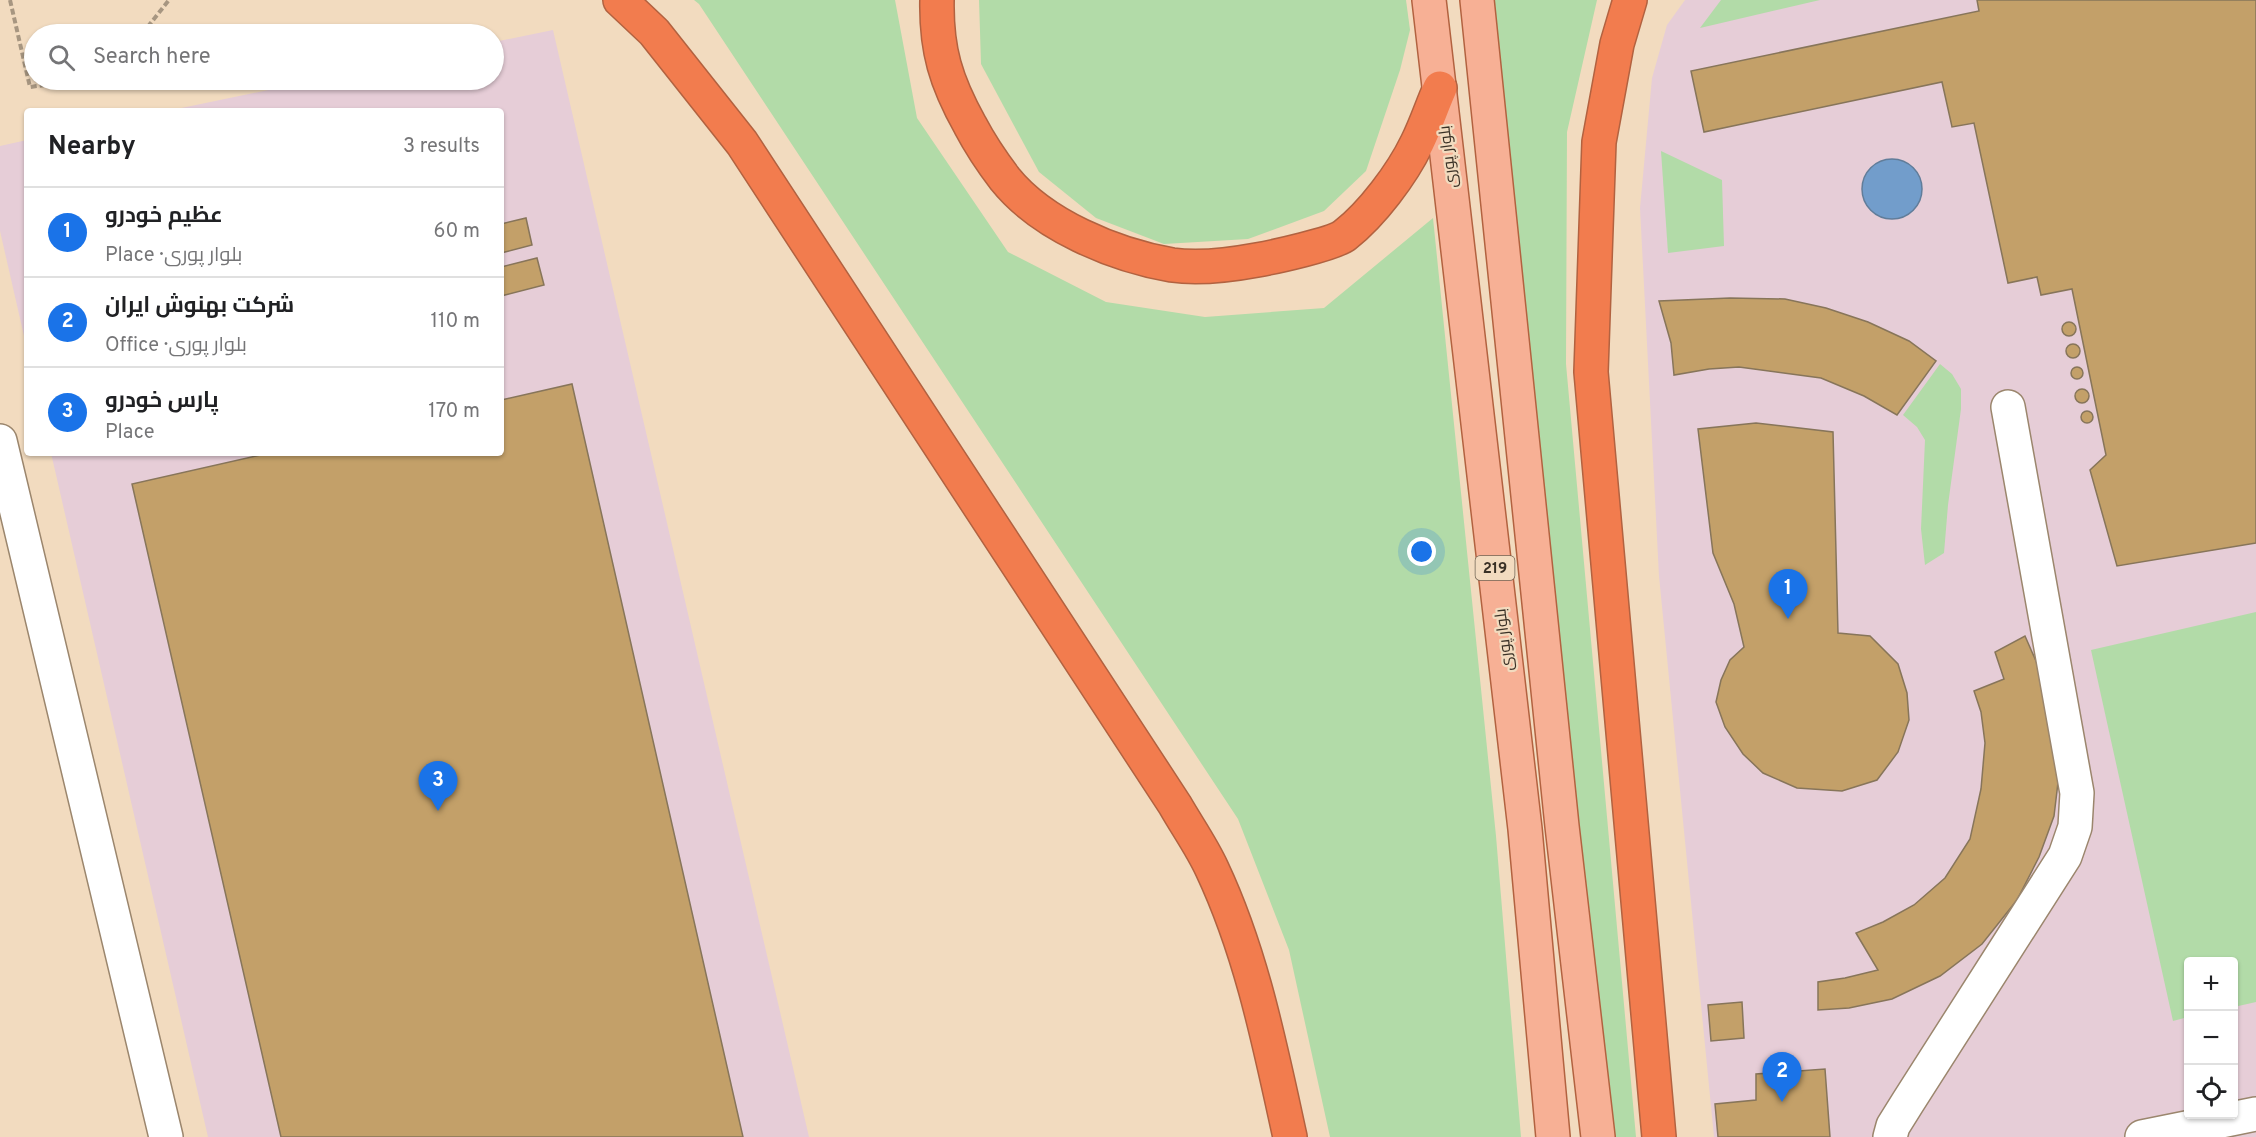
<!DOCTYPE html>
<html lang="en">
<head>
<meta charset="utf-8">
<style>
	:root { --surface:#fff; --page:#f2f2f2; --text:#202124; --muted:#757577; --line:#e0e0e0; --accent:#1a73e8 }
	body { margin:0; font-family:Overpass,Cairo,sans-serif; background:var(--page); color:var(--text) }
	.controls { position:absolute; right:18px; bottom:18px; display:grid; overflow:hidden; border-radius:6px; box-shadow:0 2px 4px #0004 }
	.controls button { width:54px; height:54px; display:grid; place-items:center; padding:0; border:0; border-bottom:2px solid var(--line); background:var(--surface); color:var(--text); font:30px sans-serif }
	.you { position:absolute; left:1422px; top:552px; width:21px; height:21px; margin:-15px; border:4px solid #fff; border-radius:50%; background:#1a73e8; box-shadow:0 0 0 9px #1a73e833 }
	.badge { display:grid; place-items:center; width:39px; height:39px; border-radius:50%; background:var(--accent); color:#fff; font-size:20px; font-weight:700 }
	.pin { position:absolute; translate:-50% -50px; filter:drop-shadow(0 2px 3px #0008) }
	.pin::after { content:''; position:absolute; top:32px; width:21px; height:18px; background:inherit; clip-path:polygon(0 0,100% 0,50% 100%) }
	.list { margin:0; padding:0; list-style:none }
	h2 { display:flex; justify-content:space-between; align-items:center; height:78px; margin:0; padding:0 24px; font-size:26px }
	h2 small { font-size:20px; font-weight:400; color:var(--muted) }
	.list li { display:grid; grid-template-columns:39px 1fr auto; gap:18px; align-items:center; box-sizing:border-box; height:90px; padding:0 24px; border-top:2px solid var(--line) }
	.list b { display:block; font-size:22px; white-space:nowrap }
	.list p { margin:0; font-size:20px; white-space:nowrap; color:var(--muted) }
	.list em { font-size:20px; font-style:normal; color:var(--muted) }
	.icon { flex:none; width:33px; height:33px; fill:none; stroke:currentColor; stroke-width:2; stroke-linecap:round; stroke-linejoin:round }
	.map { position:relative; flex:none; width:2256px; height:1137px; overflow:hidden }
	.search { position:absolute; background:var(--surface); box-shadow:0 2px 4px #0004; left:24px; top:24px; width:480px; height:66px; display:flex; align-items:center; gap:15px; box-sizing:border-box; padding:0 21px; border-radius:33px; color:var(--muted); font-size:22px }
	.panel { position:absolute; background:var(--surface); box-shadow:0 2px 4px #0004; left:24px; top:108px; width:480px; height:348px; border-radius:6px }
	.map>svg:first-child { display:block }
</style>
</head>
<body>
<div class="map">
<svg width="2256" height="1137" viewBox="0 0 2256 1137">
	<rect width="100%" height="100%" fill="#f2dbbf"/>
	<!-- industrial -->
	<g fill="#e6cdd7" fill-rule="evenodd">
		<path d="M1685,0H2256V1137H1714L1659,576L1640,208L1652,78L1667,25ZM2188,962H2234V1114H2188Z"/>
		<polygon points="553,30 809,1137 208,1137 51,453 501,453 501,111 167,111 317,80 494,80 494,42"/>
		<polygon points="27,140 27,349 0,231 0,146"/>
	</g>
	<!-- green -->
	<g fill="#b2dba8">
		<polygon points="694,0 895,0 917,118 1008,252 1106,302 1205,317 1324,308 1433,218 1496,836 1521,1137 1330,1137 1289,950 1238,819 699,4"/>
		<polygon points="979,0 1406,0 1410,30 1400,70 1366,171 1324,211 1248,239 1164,244 1096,218 1039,172 981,64"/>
		<polygon points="1488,0 1597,0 1567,132 1566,364 1636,1137 1613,1137"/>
		<polygon points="1721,0 1820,0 1700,28"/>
		<polygon points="1661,151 1722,180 1724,246 1668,253"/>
		<polygon points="1940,364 1952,374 1961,389 1961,409 1948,505 1944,553 1925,565 1921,529 1925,440 1917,427 1903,415"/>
		<polygon points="2256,612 2256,1002 2234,1007 2234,962 2188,962 2188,1017 2173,1021 2091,650"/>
	</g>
	<!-- water -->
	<circle fill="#729dcb" stroke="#617d9a" stroke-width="1.5" cx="1892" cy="189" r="30"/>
	<!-- building -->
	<g fill="#c3a069" stroke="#87755a" stroke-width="1.5">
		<polygon points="1977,0 2256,0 2256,543 2117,566 2090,470 2106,455 2072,289 2041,295 2037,277 2008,283 1974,123 1952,127 1942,82 1704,132 1691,71 1979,11"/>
		<polygon points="526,218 532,245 501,253 501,224"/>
		<polygon points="537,258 544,285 501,296 501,267"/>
		<polygon points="1730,298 1785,299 1826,308 1868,322 1909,341 1936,361 1897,415 1864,396 1821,378 1739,367 1709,369 1674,375 1671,343 1659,301"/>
		<circle cx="2069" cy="329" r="7"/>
		<circle cx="2073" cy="351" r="7"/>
		<circle cx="2077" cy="373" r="6"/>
		<polygon points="572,384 743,1137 281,1137 132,484 269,453 501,453 501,400"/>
		<circle cx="2082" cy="396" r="7"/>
		<circle cx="2087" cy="417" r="6"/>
		<polygon points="1756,423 1833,432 1838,633 1870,636 1898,664 1907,693 1909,720 1898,752 1877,780 1842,791 1797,788 1763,773 1743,754 1725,727 1716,702 1721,680 1730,660 1744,647 1734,604 1713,553 1698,429"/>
		<polygon points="2025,636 2050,693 2059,774 2054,816 2039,857 2017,900 1982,944 1940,976 1892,999 1849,1008 1818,1010 1818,982 1845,978 1878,970 1856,933 1883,922 1914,905 1945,878 1970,839 1981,789 1985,743 1981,712 1974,691 2004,679 1995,652"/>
		<polygon points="1742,1002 1744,1038 1711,1041 1708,1005"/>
		<polygon points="1825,1069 1830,1137 1718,1137 1715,1104 1756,1100 1756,1074"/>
	</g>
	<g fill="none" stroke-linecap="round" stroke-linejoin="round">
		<!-- minor casing -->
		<g stroke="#9b866d" stroke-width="36">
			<g id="minor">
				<polyline points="0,441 166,1137"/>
				<polyline points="1890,1137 1893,1126 1908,1102 2065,856 2075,827 2077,793 2008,407"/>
				<polyline points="2142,1137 2256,1114"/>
			</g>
		</g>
		<!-- major casing -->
		<g stroke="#b26240" stroke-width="36">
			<g id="major">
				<polyline points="1429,0 1525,829 1553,1137"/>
				<polyline points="1477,0 1562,826 1598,1137"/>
			</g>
		</g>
		<!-- highway casing -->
		<g stroke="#b26240" stroke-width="36">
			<g id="highway">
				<path d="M620,0L654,32L742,143L1175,805C1187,826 1202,847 1212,869C1252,954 1270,1046 1290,1137"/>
				<path d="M937,0C936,50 946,82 970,125C980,144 992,162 1005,179C1042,225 1114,255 1172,265C1199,269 1230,265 1257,260C1274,257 1334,244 1345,235C1372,214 1402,174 1417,143C1426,125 1432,106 1440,88"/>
				<polyline points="1630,0 1617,44 1599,142 1591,372 1659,1137"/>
			</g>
		</g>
		<!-- path -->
		<g stroke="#a79681" stroke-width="4" stroke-dasharray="6 3" stroke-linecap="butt">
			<polyline points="10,0 30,87 82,80"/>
			<polyline points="142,34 169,0"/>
		</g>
		<!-- minor -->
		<use href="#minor" stroke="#fff" stroke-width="33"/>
		<!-- major -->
		<use href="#major" stroke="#f7b095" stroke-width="33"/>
		<!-- highway -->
		<use href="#highway" stroke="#f27c4e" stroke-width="33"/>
	</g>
	<g text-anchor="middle" stroke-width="4.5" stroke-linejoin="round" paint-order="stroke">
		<!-- shield labels -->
		<rect fill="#f2dbbf" stroke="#716454" stroke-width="1.5" x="1475.5" y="556" width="39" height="24" rx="4.5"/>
		<g font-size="15" font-weight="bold" fill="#3a3126">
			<text x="1495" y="573">219</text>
		</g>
		<!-- street labels -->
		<g font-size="16" fill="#3a3126" stroke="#f2dbbf">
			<text transform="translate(1447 157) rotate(-97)" y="6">بلوار پوری</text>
			<text transform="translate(1503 640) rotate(-97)" y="6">بلوار پوری</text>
		</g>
	</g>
</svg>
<div class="controls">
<button>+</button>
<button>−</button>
<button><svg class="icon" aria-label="locate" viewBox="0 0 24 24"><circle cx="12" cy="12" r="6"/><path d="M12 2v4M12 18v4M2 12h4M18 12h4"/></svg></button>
</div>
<div class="you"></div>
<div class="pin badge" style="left:1788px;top:619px">1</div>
<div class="pin badge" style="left:1782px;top:1102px">2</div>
<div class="pin badge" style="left:438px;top:811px">3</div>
<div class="search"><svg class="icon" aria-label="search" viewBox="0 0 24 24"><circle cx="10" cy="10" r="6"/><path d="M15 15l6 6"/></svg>Search here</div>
<section class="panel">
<h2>Nearby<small>3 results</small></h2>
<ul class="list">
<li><span class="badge">1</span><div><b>عظیم خودرو</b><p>Place · بلوار پوری</p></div><em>60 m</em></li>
<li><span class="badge">2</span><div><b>شرکت بهنوش ایران</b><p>Office · بلوار پوری</p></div><em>110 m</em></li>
<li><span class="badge">3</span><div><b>پارس خودرو</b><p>Place</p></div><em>170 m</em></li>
</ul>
</section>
</div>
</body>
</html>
